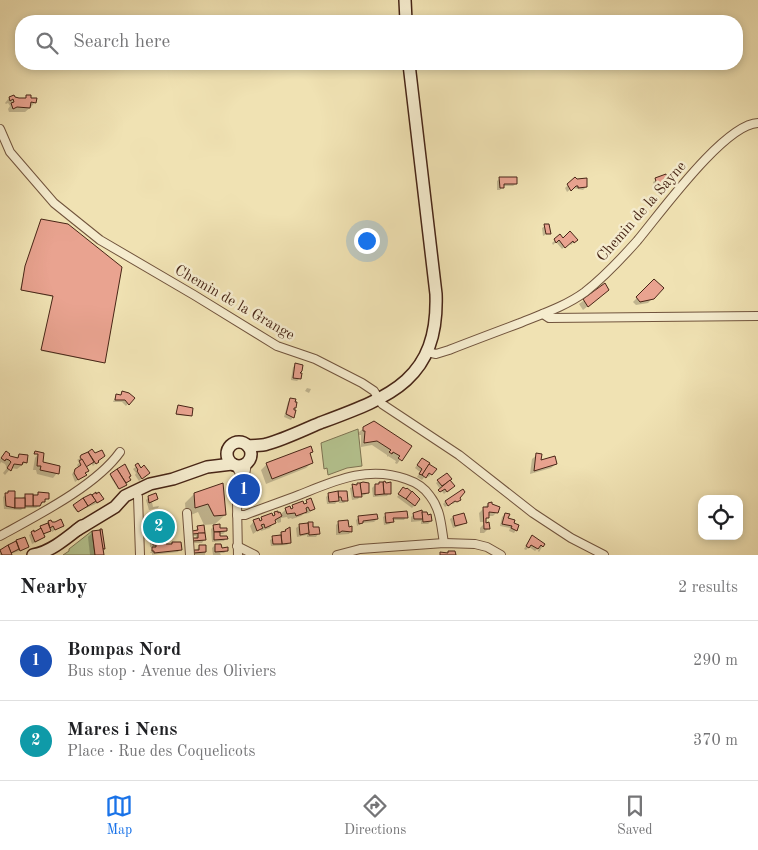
<!DOCTYPE html>
<html lang="en">
<head>
<meta charset="utf-8">
<style>
	:root { --surface:#fff; --page:#f6f6f6; --text:#202124; --muted:#757577; --line:#e0e0e0; --accent:#1a73e8 }
	body { margin:0; font-family:"Old Standard TT",serif; background:var(--page); color:var(--text) }
	.controls { position:absolute; right:15px; bottom:15px; display:grid; overflow:hidden; border-radius:10px; box-shadow:0 2px 8px #0003 }
	.controls button { width:45px; height:45px; display:grid; place-items:center; padding:0; border:0; border-bottom:1px solid var(--line); background:var(--surface); color:var(--text); font:25px sans-serif }
	.you { position:absolute; left:366px; top:240px; width:18px; height:18px; margin:-12px; border:4px solid #fff; border-radius:50%; background:#1a73e8; box-shadow:0 0 0 8px #1a73e833 }
	.badge { display:grid; place-items:center; width:32px; height:32px; border-radius:50%; background:var(--accent); color:#fff; font-size:16px; font-weight:700 }
	.pin { position:absolute; translate:-50% -50%; border:2px solid #fff; box-shadow:0 1px 5px #0006 }
	.list { margin:0; padding:0; list-style:none }
	h2 { display:flex; justify-content:space-between; align-items:center; height:65px; margin:0; padding:0 20px; font-size:21px }
	h2 small { font-size:16px; font-weight:400; color:var(--muted) }
	.list li { display:grid; grid-template-columns:32px 1fr auto; gap:15px; align-items:center; box-sizing:border-box; height:80px; padding:0 20px; border-top:1px solid var(--line) }
	.list b { display:block; font-size:19px; white-space:nowrap }
	.list p { margin:0; font-size:16px; white-space:nowrap; color:var(--muted) }
	.list em { font-size:16px; font-style:normal; color:var(--muted) }
	.icon { flex:none; width:28px; height:28px; fill:none; stroke:currentColor; stroke-width:2; stroke-linecap:round; stroke-linejoin:round }
	.map { position:relative; flex:none; width:758px; height:555px; overflow:hidden }
	.search { position:absolute; background:var(--surface); box-shadow:0 2px 8px #0003; left:15px; right:15px; top:15px; height:55px; display:flex; align-items:center; gap:12px; box-sizing:border-box; padding:0 18px; border-radius:20px; color:var(--muted); font-size:19px }
	.sheet { height:225px; background:var(--surface) }
	nav { display:flex; justify-content:space-around; align-items:center; box-sizing:border-box; height:70px; border-top:1px solid var(--line); background:var(--surface); font-size:14px; color:var(--muted) }
	nav a { display:grid; justify-items:center; gap:2px }
	nav .on { color:var(--accent) }
	.map>svg:first-child { display:block }
</style>
</head>
<body>
<div class="map">
<svg width="758" height="555" viewBox="0 0 758 555">
	<rect width="100%" height="100%" fill="#f0e2b3"/>
	<filter id="stains"><feTurbulence type="fractalNoise" baseFrequency=".004" numOctaves="4"/><feColorMatrix values="0 0 0 0 .2 0 0 0 0 .09 0 0 0 0 .02 0 0 0 .5 -.17"/></filter>
	<radialGradient id="worn" r=".72"><stop offset=".6" stop-color="#630" stop-opacity="0"/><stop offset="1" stop-color="#630" stop-opacity=".3"/></radialGradient>
	<!-- green -->
	<g fill="#b5c490" stroke="#7e7453">
		<polygon points="358,429 362,466 347,468 328,475 327,468 324,469 321,443"/>
		<polygon points="92,531 95,555 63,555 69,551 69,549"/>
	</g>
	<!-- shadow -->
	<g fill="#0003">
		<polygon points="27,96 35,102 31,107 25,112 9,112 8,109 10,106 8,103 6,104 5,103 9,98 25,99"/>
		<polygon points="665,175 667,181 655,187 653,182"/>
		<polygon points="500,178 516,184 513,186 503,186 500,190 497,190 497,181"/>
		<polygon points="575,178 586,187 583,190 572,188 567,192 565,188"/>
		<polygon points="41,221 104,363 103,363 41,351 53,297 20,290 25,268"/>
		<polygon points="545,226 549,233 543,236 542,228"/>
		<polygon points="560,236 563,239 576,240 571,245 569,243 562,249 556,242 553,245 552,243"/>
		<polygon points="654,280 662,288 648,303 636,305 633,302"/>
		<polygon points="604,285 603,294 583,310 579,304"/>
		<polygon points="296,365 300,378 297,381 291,380 293,367"/>
		<polygon points="307,388 311,389 309,393 305,391"/>
		<polygon points="122,393 133,398 126,406 122,402 113,402 116,395 120,396"/>
		<polygon points="290,399 294,403 295,408 292,411 293,417 291,420 284,417 288,402"/>
		<polygon points="178,407 190,416 176,415"/>
		<polygon points="364,428 410,446 397,464 395,463 396,461 388,456 387,457 387,455 372,445 361,447 361,435 359,435 359,432"/>
		<polygon points="92,451 97,462 93,466 91,463 85,467 85,475 75,482 72,474 79,468 77,465 80,462 77,460"/>
		<polygon points="312,452 309,455 312,462 306,468 266,484 261,470 267,464"/>
		<polygon points="6,453 7,456 16,459 19,455 26,462 17,469 11,468 5,475 3,473 7,468 5,464 1,462 0,464 0,459"/>
		<polygon points="39,453 41,463 57,473 53,478 37,474 36,470 33,470 35,458"/>
		<polygon points="537,455 539,462 556,464 551,468 530,474 532,459"/>
		<polygon points="419,462 431,474 429,477 426,475 422,480 417,477 420,472 415,468"/>
		<polygon points="139,464 141,467 143,466 148,473 139,481 135,475 136,473 133,469"/>
		<polygon points="125,466 129,480 124,486 118,489 110,476"/>
		<polygon points="446,474 450,489 444,494 441,490 437,494 440,489 436,483"/>
		<polygon points="358,484 368,492 365,495 360,496 358,499 352,500 350,488"/>
		<polygon points="375,485 389,493 387,496 373,497 372,488"/>
		<polygon points="98,492 102,499 100,502 77,512 73,507 84,499"/>
		<polygon points="401,492 415,505 412,508 397,497"/>
		<polygon points="346,493 347,500 344,503 339,503 339,499 335,504 327,504 326,497 329,494"/>
		<polygon points="6,494 14,499 22,498 25,496 36,496 38,494 48,498 36,508 23,508 21,510 4,509 3,497"/>
		<polygon points="194,494 225,515 215,524 204,525 198,512 186,517 185,503"/>
		<polygon points="149,497 157,499 152,502 153,507 159,506 158,508 149,510 146,500"/>
		<polygon points="458,498 459,500 453,504 451,503 445,507 443,504 445,502"/>
		<polygon points="311,500 314,508 309,513 305,514 305,513 301,516 292,519 291,518 288,519 287,517 281,518 281,522 278,523 276,520 270,528 261,531 260,529 253,534 250,526 254,521 259,522 262,518 272,517 275,513 280,515 285,510 289,508 290,510 293,507 303,505"/>
		<polygon points="488,504 497,512 493,516 488,516 484,522 480,522 479,513"/>
		<polygon points="155,514 165,545 170,545 172,543 180,549 178,552 152,555 152,553 150,553 154,547 150,547 149,520"/>
		<polygon points="414,514 431,521 428,524 421,524 421,521 411,522 411,517"/>
		<polygon points="505,514 516,530 514,533 509,531 510,528 500,526 502,517"/>
		<polygon points="386,515 406,517 404,520 392,520 390,524 384,525 383,517"/>
		<polygon points="359,517 377,519 374,522 362,523 357,526 356,520"/>
		<polygon points="453,517 465,522 462,525 453,528 450,519"/>
		<polygon points="48,522 51,522 51,523 63,525 52,532 51,529 42,535 43,537 40,540 32,544 29,535 32,533 39,531 38,530 41,527"/>
		<polygon points="312,523 312,529 318,534 316,537 307,537 307,535 297,537 296,528 299,526"/>
		<polygon points="338,523 351,531 349,534 336,535 336,525"/>
		<polygon points="484,524 489,528 484,533 480,533 480,528"/>
		<polygon points="214,526 219,530 226,531 223,534 219,534 219,537 226,538 224,541 212,542 211,529"/>
		<polygon points="198,527 204,540 202,543 191,543 193,539 196,539 196,536 190,536 190,534 195,532"/>
		<polygon points="286,531 290,542 287,545 271,546 270,540"/>
		<polygon points="99,532 102,555 90,555 88,537 92,533"/>
		<polygon points="24,538 27,547 25,549 10,554 11,555 0,555 0,551"/>
		<polygon points="530,539 544,544 539,552 538,551 540,546 535,551 529,547 526,550 524,549"/>
		<polygon points="215,545 221,549 227,550 224,553 220,553 221,555 213,555 212,548"/>
		<polygon points="200,546 205,546 205,555 192,555"/>
	</g>
	<!-- building -->
	<g fill="#e9a390" stroke="#472516">
		<polygon points="14,95 15,97 19,98 26,98 26,95 31,95 31,98 37,98 36,103 31,102 30,108 17,107 13,109 11,103 14,102 13,99 10,101 9,97"/>
		<polygon points="666,174 668,181 657,185 655,178"/>
		<polygon points="499,177 517,177 517,184 504,184 504,188 500,188"/>
		<polygon points="575,177 577,179 587,178 587,187 578,188 578,186 576,186 571,191 567,184"/>
		<polygon points="41,219 68,224 122,267 105,363 41,350 53,296 21,290 25,266"/>
		<polygon points="544,224 549,224 551,234 546,234"/>
		<polygon points="570,231 578,240 574,243 573,241 565,248 559,240 556,243 554,239 560,234 563,238"/>
		<polygon points="654,279 664,288 654,299 640,302 636,297"/>
		<polygon points="605,283 609,290 588,307 583,299"/>
		<polygon points="295,363 303,365 302,371 300,373 302,373 301,379 293,378"/>
		<polygon points="122,391 129,393 135,398 129,405 125,400 115,400 116,394 121,395"/>
		<polygon points="290,398 296,399 295,402 297,402 296,408 294,408 294,410 296,410 294,418 286,414"/>
		<polygon points="178,405 193,408 192,416 176,414"/>
		<polygon points="374,421 412,446 402,461 398,458 400,456 393,452 392,454 389,452 391,450 377,441 364,443 365,431 363,431 363,427"/>
		<polygon points="311,446 313,452 310,453 313,463 272,479 266,463"/>
		<polygon points="92,449 95,453 102,450 105,456 98,461 99,462 96,464 88,452"/>
		<polygon points="6,451 10,454 9,455 10,456 18,458 19,454 28,455 27,463 23,462 22,465 14,464 11,471 7,468 11,462 9,460 6,459 5,461 1,458"/>
		<polygon points="35,451 44,453 43,462 60,466 59,474 40,470 41,466 37,466 38,454 34,454"/>
		<polygon points="88,452 94,462 86,467 80,457 81,455"/>
		<polygon points="536,453 542,454 541,460 555,456 557,464 534,471"/>
		<polygon points="422,458 430,463 422,475 419,474 422,469 417,465"/>
		<polygon points="82,459 89,471 85,473 87,475 78,480 74,473 75,469 81,465 79,461"/>
		<polygon points="138,463 141,468 144,465 150,473 142,479 137,471 138,470 135,465"/>
		<polygon points="125,464 131,476 129,477 131,480 126,483 117,469"/>
		<polygon points="429,464 437,469 432,475 429,473 426,478 422,475"/>
		<polygon points="117,469 127,485 119,489 110,474"/>
		<polygon points="447,473 452,479 442,486 437,480"/>
		<polygon points="450,480 455,486 447,492 445,489 440,492 438,490"/>
		<polygon points="385,481 386,483 391,482 391,494 384,494 383,482"/>
		<polygon points="363,482 369,483 369,493 361,494 360,483"/>
		<polygon points="379,482 383,482 384,494 375,495 375,484 379,484"/>
		<polygon points="223,483 226,515 214,516 208,504 195,508 194,493"/>
		<polygon points="357,483 360,483 362,497 354,497 352,484 357,485"/>
		<polygon points="403,487 406,489 407,488 412,492 406,499 398,494"/>
		<polygon points="463,489 465,492 460,498 461,500 457,502 455,501 448,506 445,501"/>
		<polygon points="8,491 15,491 15,508 6,506 5,493 8,493"/>
		<polygon points="338,491 347,491 348,501 342,501 341,497 338,497"/>
		<polygon points="338,491 339,501 329,502 328,493"/>
		<polygon points="412,491 420,499 415,506 406,499"/>
		<polygon points="38,492 49,493 49,499 45,499 45,502 42,502 40,506 33,506 33,495 38,495"/>
		<polygon points="96,492 96,494 99,492 104,499 97,503 92,495"/>
		<polygon points="156,493 158,499 149,503 148,496"/>
		<rect x="25" y="494" width="8" height="12"/>
		<polygon points="91,494 96,501 88,506 83,498"/>
		<rect x="15" y="498" width="10" height="10"/>
		<polygon points="83,498 88,506 78,512 73,505"/>
		<polygon points="311,498 315,509 310,511 308,507 306,508 307,512 296,516 295,513 287,514 285,508 290,506 291,509 293,508 292,505 303,501 304,504 307,503 306,500"/>
		<polygon points="492,502 492,504 500,507 498,513 489,512 489,518 486,518 486,523 489,522 490,529 484,529 483,507 488,507 488,503"/>
		<polygon points="422,510 423,519 414,519 413,513"/>
		<polygon points="278,511 278,513 280,512 282,516 275,520 276,523 265,528 264,524 261,525 263,528 257,531 253,520 259,518 260,521 262,520 261,517 272,513 273,516 275,515 274,512"/>
		<polygon points="407,511 408,518 393,518 394,522 386,523 385,513"/>
		<polygon points="422,512 427,512 428,515 431,514 432,521 423,522"/>
		<polygon points="155,513 159,513 159,518 165,517 166,544 172,544 172,542 181,542 182,550 154,553 154,551 152,551 152,547 156,547 156,545 153,545 151,516 155,516"/>
		<polygon points="464,513 467,523 455,526 453,516"/>
		<polygon points="505,513 510,514 508,518 515,520 514,523 519,525 517,531 511,528 512,526 502,524"/>
		<polygon points="377,514 378,519 363,521 363,523 359,524 358,516"/>
		<polygon points="61,519 64,526 55,530 53,526 50,528 48,521 51,520 52,522 55,522"/>
		<polygon points="348,520 349,527 352,526 352,532 342,531 339,533 338,521"/>
		<polygon points="308,522 313,522 313,527 319,527 320,534 309,535"/>
		<polygon points="48,523 51,531 43,534 40,526"/>
		<polygon points="308,523 309,533 300,535 299,524"/>
		<polygon points="220,524 220,528 227,528 227,531 214,532 213,525"/>
		<polygon points="204,525 205,533 192,534 192,531 198,530 197,526"/>
		<polygon points="290,527 291,543 282,544 281,532 286,531 285,530"/>
		<polygon points="41,528 45,537 35,542 31,532 34,530 34,532"/>
		<polygon points="100,529 102,529 105,549 103,549 100,539"/>
		<polygon points="100,530 104,555 95,555 92,531"/>
		<polygon points="214,532 220,532 220,536 227,536 228,539 214,540"/>
		<polygon points="198,533 205,533 206,540 193,541 193,538 198,538"/>
		<polygon points="281,535 282,544 273,544 272,536"/>
		<polygon points="532,535 545,544 543,547 541,545 538,549 531,545 529,548 526,546"/>
		<polygon points="25,537 29,547 20,551 16,540"/>
		<polygon points="16,541 19,549 11,553 8,545"/>
		<polygon points="215,544 221,544 222,548 228,547 228,551 215,552"/>
		<polygon points="8,545 12,555 2,555 0,550"/>
		<polygon points="199,545 206,545 206,552 194,553 194,550 199,550"/>
		<polygon points="448,551 455,551 456,555 440,555 440,552 448,553"/>
	</g>
	<g fill="none" stroke-linecap="round" stroke-linejoin="round">
		<!-- minor casing -->
		<g stroke="#71543d" stroke-width="10">
			<g id="minor">
				<polyline points="0,129 10,152 54,203 100,240 194,295 277,346 315,359 362,383 374,391 382,404 459,455 533,513 571,538 604,555"/>
				<polyline points="543,314 549,318 758,316"/>
				<path d="M427,352L436,354L449,350C472,341 496,332 520,323C542,314 566,306 585,292C604,277 621,259 637,241C659,215 724,124 758,123"/>
				<polyline points="236,466 241,476 241,483"/>
				<polyline points="138,497 140,555"/>
				<polyline points="187,513 190,555"/>
				<path d="M237,515H245C263,508 281,502 299,495C334,481 368,465 406,479C415,482 424,487 430,496C441,510 441,526 444,543"/>
				<path d="M0,536C36,516 96,486 120,452"/>
				<polyline points="237,546 255,555"/>
				<polyline points="238,555 237,503 245,475 247,463"/>
				<polyline points="337,555 360,549 444,543 475,544 487,547 501,555"/>
			</g>
		</g>
		<!-- secondary casing -->
		<g stroke="#472516" stroke-width="14">
			<g id="secondary">
				<polyline points="405,0 406,21"/>
				<circle cx="239" cy="454" r="12"/>
				<path d="M248,446C254,445 261,446 267,444C285,439 303,430 320,423C390,397 439,380 436,294L409,64"/>
				<polyline points="77,530 115,507 125,496 150,484 173,479 207,467 232,464"/>
				<path d="M33,555C51,552 68,537 82,526"/>
			</g>
		</g>
		<!-- minor -->
		<use href="#minor" stroke="#f5ecce" stroke-width="8"/>
		<!-- secondary -->
		<use href="#secondary" stroke="#f5ecce" stroke-width="11"/>
	</g>
	<g text-anchor="middle" stroke-width="5" stroke-linejoin="round" paint-order="stroke">
		<!-- street labels -->
		<g font-size="15" fill="#472516" stroke="#f5ecce">
			<text transform="translate(641 211) rotate(-49)" y="5">Chemin de la Sayne</text>
			<text transform="translate(235 302) rotate(30)" y="5">Chemin de la Grange</text>
		</g>
	</g>
	<rect width="100%" height="100%" filter="url(#stains)"/>
	<rect width="100%" height="100%" fill="url(#worn)"/>
</svg>
<div class="controls">
<button><svg class="icon" aria-label="locate" viewBox="0 0 24 24"><circle cx="12" cy="12" r="6"/><path d="M12 2v4M12 18v4M2 12h4M18 12h4"/></svg></button>
</div>
<div class="you"></div>
<div class="pin badge" style="left:244px;top:490px;background:#1a4fb4">1</div>
<div class="pin badge" style="left:159px;top:527px;background:#0f9aa8">2</div>
<div class="search"><svg class="icon" aria-label="search" viewBox="0 0 24 24"><circle cx="10" cy="10" r="6"/><path d="M15 15l6 6"/></svg>Search here</div>
</div>
<section class="sheet">
<h2>Nearby<small>2 results</small></h2>
<ul class="list">
<li><span class="badge" style="background:#1a4fb4">1</span><div><b>Bompas Nord</b><p>Bus stop · Avenue des Oliviers</p></div><em>290 m</em></li>
<li><span class="badge" style="background:#0f9aa8">2</span><div><b>Mares i Nens</b><p>Place · Rue des Coquelicots</p></div><em>370 m</em></li>
</ul>
</section>
<nav>
<a class="on"><svg class="icon" aria-label="map" viewBox="0 0 24 24"><path d="M3 6l6-2 6 2 6-2v14l-6 2-6-2-6 2zM9 4v14M15 6v14"/></svg>Map</a>
<a><svg class="icon" aria-label="directions" viewBox="0 0 24 24"><path d="M12 3l9 9-9 9-9-9zM9 14v-3h6M13 9l2 2-2 2"/></svg>Directions</a>
<a><svg class="icon" aria-label="saved" viewBox="0 0 24 24"><path d="M7 4h10v16l-5-4-5 4z"/></svg>Saved</a>
</nav>
</body>
</html>
